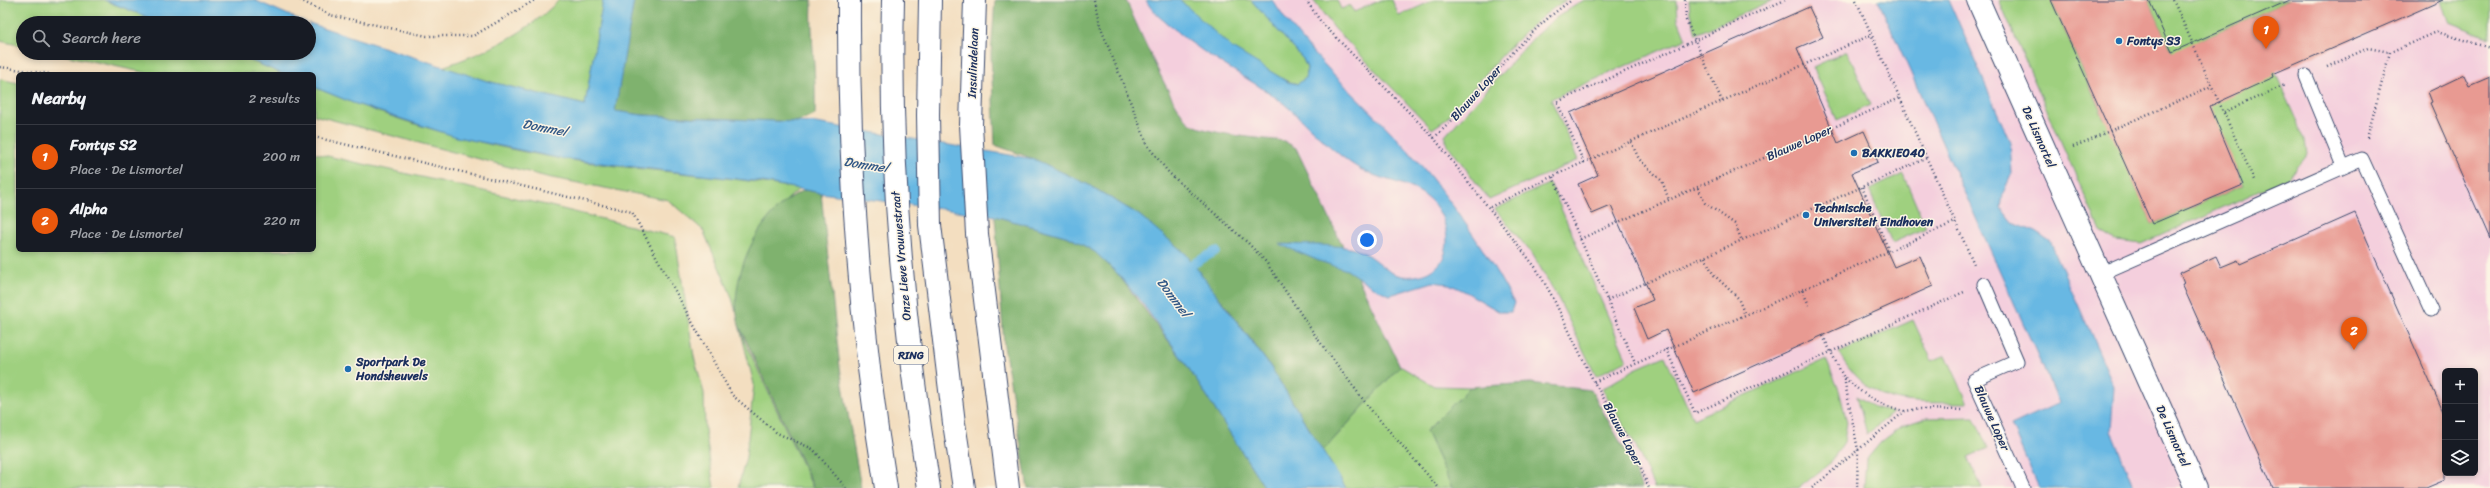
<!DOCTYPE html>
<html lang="en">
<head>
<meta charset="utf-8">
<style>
	:root { --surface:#171b24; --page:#242831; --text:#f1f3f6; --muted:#9ea1a6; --line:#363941; --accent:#ea580c }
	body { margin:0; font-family:Sriracha,sans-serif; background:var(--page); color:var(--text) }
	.controls { position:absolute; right:12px; bottom:12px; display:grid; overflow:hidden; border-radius:6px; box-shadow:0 2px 6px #0003 }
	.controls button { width:36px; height:36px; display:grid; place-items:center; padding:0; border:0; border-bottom:1px solid var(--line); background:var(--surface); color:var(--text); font:20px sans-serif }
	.you { position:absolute; left:1367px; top:240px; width:14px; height:14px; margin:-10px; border:3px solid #fff; border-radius:50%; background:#1a73e8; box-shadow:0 0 0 6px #1a73e833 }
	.badge { display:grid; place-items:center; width:26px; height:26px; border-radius:50%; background:var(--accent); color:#fff; font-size:13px; font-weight:700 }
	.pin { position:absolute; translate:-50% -33px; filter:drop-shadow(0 1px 2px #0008) }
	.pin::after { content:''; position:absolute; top:21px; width:14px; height:12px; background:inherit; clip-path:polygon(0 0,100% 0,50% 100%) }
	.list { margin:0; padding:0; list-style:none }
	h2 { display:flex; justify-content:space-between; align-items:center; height:52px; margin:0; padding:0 16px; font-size:17px }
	h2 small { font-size:13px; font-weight:400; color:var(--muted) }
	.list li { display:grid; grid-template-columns:26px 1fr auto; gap:12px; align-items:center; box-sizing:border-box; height:64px; padding:0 16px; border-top:1px solid var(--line) }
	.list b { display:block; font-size:15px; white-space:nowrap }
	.list p { margin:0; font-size:13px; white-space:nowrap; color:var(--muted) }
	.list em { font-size:13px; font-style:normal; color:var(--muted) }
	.icon { flex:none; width:22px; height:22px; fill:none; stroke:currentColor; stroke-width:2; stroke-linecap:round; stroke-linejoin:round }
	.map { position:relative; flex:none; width:2490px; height:488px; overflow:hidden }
	.search { position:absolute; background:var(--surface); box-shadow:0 2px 6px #0003; left:16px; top:16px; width:300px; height:44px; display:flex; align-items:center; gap:10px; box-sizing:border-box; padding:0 14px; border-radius:22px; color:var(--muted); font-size:15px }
	.panel { position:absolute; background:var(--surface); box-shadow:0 2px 6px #0003; left:16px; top:72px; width:300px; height:180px; border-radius:6px }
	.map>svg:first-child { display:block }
</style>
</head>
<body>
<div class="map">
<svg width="2490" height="488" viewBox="0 0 2490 488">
	<rect width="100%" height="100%" fill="#fcf5e5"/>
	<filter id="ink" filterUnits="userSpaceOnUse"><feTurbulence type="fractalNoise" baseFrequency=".025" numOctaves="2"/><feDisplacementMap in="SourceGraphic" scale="8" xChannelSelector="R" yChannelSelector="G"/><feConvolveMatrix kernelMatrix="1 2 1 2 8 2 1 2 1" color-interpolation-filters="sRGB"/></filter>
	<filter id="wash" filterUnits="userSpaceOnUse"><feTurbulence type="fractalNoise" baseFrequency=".012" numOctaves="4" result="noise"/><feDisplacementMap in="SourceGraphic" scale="16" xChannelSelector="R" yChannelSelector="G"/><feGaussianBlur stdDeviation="0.9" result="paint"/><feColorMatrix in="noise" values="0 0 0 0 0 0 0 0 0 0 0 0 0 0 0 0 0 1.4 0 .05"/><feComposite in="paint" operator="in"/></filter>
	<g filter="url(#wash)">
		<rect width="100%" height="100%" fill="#f3dec0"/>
		<!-- built -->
		<path fill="#f4cfdd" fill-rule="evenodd" d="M1089,0H2490V488H1149ZM2445,371H2475V473H2445Z"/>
		<!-- green -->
		<g fill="#9fd07f" stroke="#5d806e" fill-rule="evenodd">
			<polygon points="0,0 104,0 162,23 23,23 23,46 0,41"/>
			<path d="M559,0H603L585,105L487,81L442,67C487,52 526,34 559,0Z"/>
			<path d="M1180,0H1251L1303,59L1307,68L1305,78L1298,84C1260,77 1206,28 1180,0Z"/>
			<path d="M1313,0H1337L1341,9L1351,5L1354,12L1381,0H1392L1399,16L1434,0H1566C1517,30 1483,80 1444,121L1432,129L1335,29Z"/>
			<polygon points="1584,0 1677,0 1678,19 1686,39 1551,99 1578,160 1489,200 1445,141 1445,136 1536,35 1554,19"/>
			<polygon points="1689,0 1773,0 1696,34 1690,13"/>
			<path d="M1999,0H2051L2104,119L2186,83L2149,0H2290L2197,41L2204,56L2239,89L2275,73L2305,140L2307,154L2288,178L2142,244L2116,241L2100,231ZM2224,139L2231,157L2140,197L2132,179ZM2236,167L2244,185L2152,224L2144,206Z"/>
			<polygon points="2442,0 2490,0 2490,38 2449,22"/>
			<polygon points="1847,51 1871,105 1837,120 1813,67"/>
			<polygon points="55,53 233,53 283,74 151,74"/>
			<polygon points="0,79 18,83 18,250 314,250 314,153 546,205 675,237 694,357 704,393 705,430 714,488 0,488"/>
			<path d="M314,87C392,120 474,144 558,158C638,171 719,174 799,189C755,227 739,255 736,312L731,295L703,230L668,200L547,177L314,115Z"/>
			<polygon points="1903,174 1926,228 1892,243 1869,190"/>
			<polygon points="1550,183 1627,360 1596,376 1557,296 1533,255 1495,209"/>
			<path d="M1913,320L1932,361L1946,355L1968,403C1911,402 1870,409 1839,353Z"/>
			<polygon points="739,325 745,342 813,488 738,488 746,457 754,384"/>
			<polygon points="1665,356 1693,419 1826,359 1839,390 1847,422 1844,442 1830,463 1799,488 1654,488 1636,446 1602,389 1635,369"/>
			<polygon points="1400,366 1434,386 1470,387 1426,431 1452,488 1346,488 1323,451"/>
			<polygon points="1857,396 1874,407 1893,413 1867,434"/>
			<polygon points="1974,417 1988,448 1968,457 1982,488 1864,488 1866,460 1881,442 1902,426 1926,418"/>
		</g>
		<!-- forest -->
		<g fill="#7fb26e" stroke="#4d7066">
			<path d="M634,0H812C810,39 817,76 815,115L796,122L642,115L614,111Z"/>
			<path d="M995,0H1126C1135,21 1176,116 1191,124C1212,135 1260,138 1284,141L1296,148L1400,366L1323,451L1270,366L1224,303L1139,215L1087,184L1034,159L995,145L991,55Z"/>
			<path d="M805,190L821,193L840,368L861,488H814L739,325C726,279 760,208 805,190Z"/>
			<polygon points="995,216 1069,237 1095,252 1117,273 1186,364 1265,488 1028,488 1004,346"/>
			<polygon points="1530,383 1591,390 1627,454 1642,488 1452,488 1426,431 1470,387"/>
		</g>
		<!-- water -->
		<g fill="#68b8e3" stroke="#4274a0">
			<polygon points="104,0 254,0 307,23 162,23"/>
			<polygon points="603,0 634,0 615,111 642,115 816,123 1034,159 1087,184 1139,215 1186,254 1270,366 1346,488 1265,488 1186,364 1142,303 1117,273 1095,252 1069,237 995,216 821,193 762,182 558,158 457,137 353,103 314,87 314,74 283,74 233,53 309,53 309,23 487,81 585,105"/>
			<path d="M1146,0H1180L1232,48L1288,82L1298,84L1305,78L1307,68L1303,59L1251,0H1272C1305,51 1353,92 1394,135C1442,186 1481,242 1514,303L1511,312H1500L1466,292L1449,284L1433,282L1390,295L1374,288L1347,270L1319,261L1279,244C1299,245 1336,244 1354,249C1381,257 1385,280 1415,276C1456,272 1454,222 1429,199C1411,182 1381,181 1360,169C1331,152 1309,124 1283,103C1249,77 1210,60 1178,32C1167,23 1152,13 1146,0Z"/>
			<polygon points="1878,0 1949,0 2010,142 2012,173 2003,193 2001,208 2013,223 2036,232 2050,241 2114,386 2111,431 2134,488 2039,488 2011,425 2059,403"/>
		</g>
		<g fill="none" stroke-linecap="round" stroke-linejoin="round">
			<!-- stream -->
			<polyline stroke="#68b8e3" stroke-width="9" points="1184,269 1216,251"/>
		</g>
		<g id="blocks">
			<!-- building -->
			<g fill="#e89a92">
				<polygon points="2051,0 2149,0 2172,52 2290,0 2443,0 2273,74 2274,77 2210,106 2243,185 2152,224"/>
				<polygon points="1809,7 1823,37 1797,48 1838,143 1864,131 1878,162 1852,173 1894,267 1920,256 1933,286 1694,393 1666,330 1647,339 1634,308 1653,300 1611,206 1592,214 1578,184 1598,175 1570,113"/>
				<polygon points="2464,75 2469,86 2490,77 2490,239 2430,103 2432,102 2428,92"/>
				<polygon points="2355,213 2445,416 2445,480 2426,488 2273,488 2182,284 2184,284 2180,273 2216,256 2221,267 2238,260 2240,264"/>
			</g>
		</g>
	</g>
	<g filter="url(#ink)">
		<use href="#blocks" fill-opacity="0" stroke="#3b496d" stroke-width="1"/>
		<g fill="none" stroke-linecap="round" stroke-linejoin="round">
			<!-- service casing -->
			<g stroke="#3b496d" stroke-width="15">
				<g id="service">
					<polyline points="2306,76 2343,166"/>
					<polyline points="2100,274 2362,159 2431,310"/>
					<polyline points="1984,284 2017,361 1974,380 2023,488"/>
				</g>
			</g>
			<!-- minor casing -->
			<g stroke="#3b496d" stroke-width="24">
				<g id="minor">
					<path d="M849,0C848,165 859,325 886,488"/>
					<polyline points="975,0 971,125 977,234 1008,488"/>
					<polyline points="1978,0 2196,488"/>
				</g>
			</g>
			<!-- primary casing -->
			<g stroke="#3b496d" stroke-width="24">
				<g id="primary">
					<path d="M893,0C889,164 903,326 929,488"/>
					<polyline points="930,0 928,115 930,225 954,423 964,488"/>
				</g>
			</g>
			<!-- path -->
			<g stroke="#3b496d" stroke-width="2.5" stroke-dasharray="1 3" stroke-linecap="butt">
				<polyline points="300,0 330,15 427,36 473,36 535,0"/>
				<polyline points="1094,0 1100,26 1148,146 1169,173 1248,243 1266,262 1317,338 1371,410 1439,488"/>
				<polyline points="1306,0 1321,22 1434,138 1536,268 1552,296 1594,382 1633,448 1649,488"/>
				<polyline points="1685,0 1686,20 1722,101"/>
				<polyline points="1856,0 1974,264"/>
				<polyline points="2173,0 2255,182"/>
				<polyline points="0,67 50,74"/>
				<polyline points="2327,67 2368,48 2390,52"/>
				<polyline points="2224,112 2285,85"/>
				<polyline points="314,137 632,212 732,395 777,433 813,449 846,488"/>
				<path d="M1434,138C1445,127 1456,117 1466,106C1500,68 1530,28 1572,0"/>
				<polyline points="2367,138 2390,52 2437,32 2490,48"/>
				<polyline points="1631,142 1639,159 1662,181 1669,200"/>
				<polyline points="2073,147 2212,86"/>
				<polyline points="1584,163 1557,102 1785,0"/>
				<polyline points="1553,177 1635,363"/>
				<polyline points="1862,187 1889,251"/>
				<polyline points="1698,188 1705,203 1735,224 1742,241"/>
				<polyline points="1490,207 1553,176 1871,35"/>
				<polyline points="1580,239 1900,98"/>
				<polyline points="1705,257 1713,274 1738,298 1745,315"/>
				<polyline points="1802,290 1809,305"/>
				<polyline points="1607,300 1927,158"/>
				<polyline points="1823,336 1844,378 1858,450 1857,488"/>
				<polyline points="1666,349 1695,413 1964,292"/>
				<path d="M1845,378C1863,395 1880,405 1904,411"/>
				<polyline points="1594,382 1955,222"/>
				<polyline points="1812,488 1905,411 1921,409 1963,410"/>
			</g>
			<!-- service -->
			<use href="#service" stroke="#fff" stroke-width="13"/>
			<!-- minor -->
			<use href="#minor" stroke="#fff" stroke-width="22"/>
			<!-- primary -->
			<use href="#primary" stroke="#fff" stroke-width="22"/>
		</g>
	</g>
	<!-- markers -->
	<g fill="#1f6fb2" stroke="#fcf5e5" stroke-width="1.5">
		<circle cx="2119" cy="41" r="4"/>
		<circle cx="1854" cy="153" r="4"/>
		<circle cx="1806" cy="215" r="4"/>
		<circle cx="348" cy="369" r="4"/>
	</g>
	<g text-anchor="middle" stroke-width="3" stroke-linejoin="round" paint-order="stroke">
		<!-- shield labels -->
		<rect fill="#fcf5e5" stroke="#5e6a86" stroke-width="1" x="894" y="346" width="34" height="18" rx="3"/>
		<g font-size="11" font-weight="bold" fill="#1b2f5e">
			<text x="911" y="359">RING</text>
		</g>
		<!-- poi labels -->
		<g font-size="12" font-weight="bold" fill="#1b2f5e" stroke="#fcf5e5" text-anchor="start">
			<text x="2127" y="45">Fontys S3</text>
			<text x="1862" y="157">BAKKIE040</text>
			<text x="1814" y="212">Technische<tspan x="1814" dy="14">Universiteit Eindhoven</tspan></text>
			<text x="356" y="366">Sportpark De<tspan x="356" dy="14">Hondsheuvels</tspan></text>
		</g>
		<!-- street labels -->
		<g font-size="12" fill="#1b2f5e" stroke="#fcf5e5">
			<text transform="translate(973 63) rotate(-88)" y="4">Insulindelaan</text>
			<text transform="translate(1476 93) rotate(-48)" y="4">Blauwe Loper</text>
			<text transform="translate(2039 137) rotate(66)" y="4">De Lismortel</text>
			<text transform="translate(1799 143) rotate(-24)" y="4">Blauwe Loper</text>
			<text transform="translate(901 256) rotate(-95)" y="4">Onze Lieve Vrouwestraat</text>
			<text transform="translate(1992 418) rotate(66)" y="4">Blauwe Loper</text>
			<text transform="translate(1623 434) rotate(62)" y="4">Blauwe Loper</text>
			<text transform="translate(2173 436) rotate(66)" y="4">De Lismortel</text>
		</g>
		<!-- water labels -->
		<g font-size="13" font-style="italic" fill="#325886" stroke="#fcf5e5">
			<text transform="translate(545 127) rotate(11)" y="5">Dommel</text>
			<text transform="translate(866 164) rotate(9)" y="5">Dommel</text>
			<text transform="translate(1174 297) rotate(53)" y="5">Dommel</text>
		</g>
	</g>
</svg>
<div class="controls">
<button>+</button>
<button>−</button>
<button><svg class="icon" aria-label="layers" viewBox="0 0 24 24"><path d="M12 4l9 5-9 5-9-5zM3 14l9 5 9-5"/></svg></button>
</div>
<div class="you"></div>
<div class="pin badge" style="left:2266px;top:49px">1</div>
<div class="pin badge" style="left:2354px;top:350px">2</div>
<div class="search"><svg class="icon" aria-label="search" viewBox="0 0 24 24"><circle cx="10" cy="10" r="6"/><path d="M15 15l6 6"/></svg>Search here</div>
<section class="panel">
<h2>Nearby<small>2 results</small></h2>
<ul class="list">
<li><span class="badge">1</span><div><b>Fontys S2</b><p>Place · De Lismortel</p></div><em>200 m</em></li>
<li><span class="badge">2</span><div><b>Alpha</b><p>Place · De Lismortel</p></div><em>220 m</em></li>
</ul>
</section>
</div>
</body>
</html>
